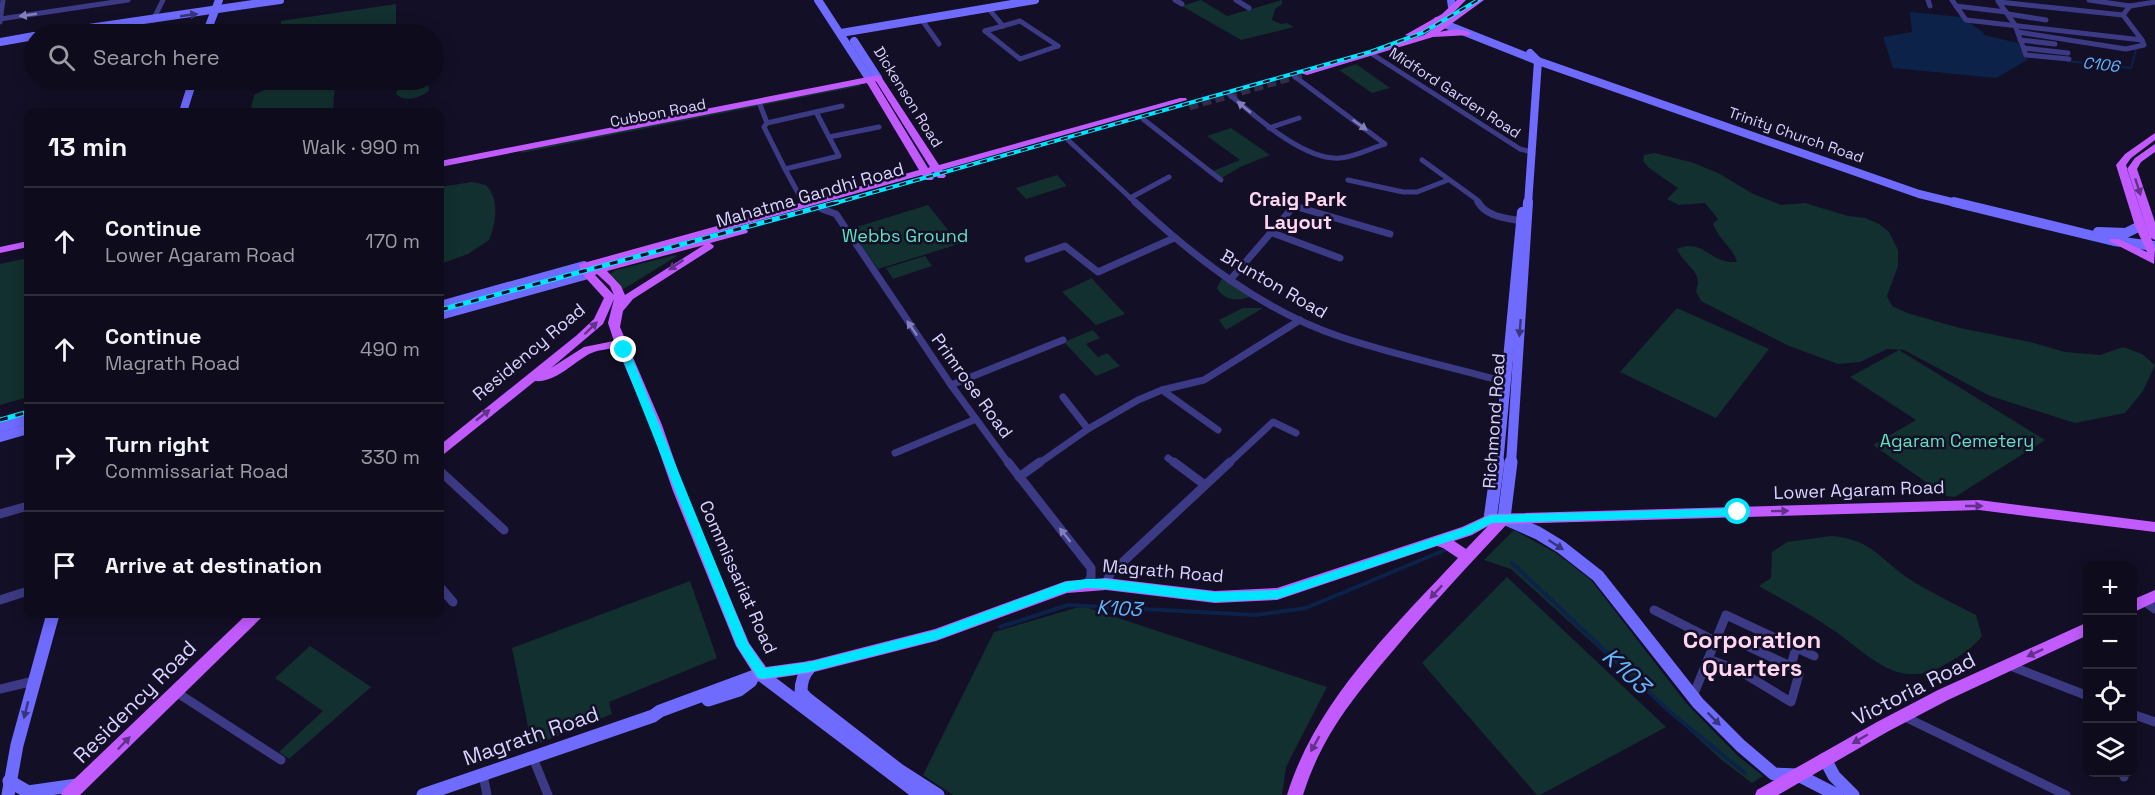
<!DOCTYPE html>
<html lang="en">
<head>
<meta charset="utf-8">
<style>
	:root { --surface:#0e0b1c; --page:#171425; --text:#f1f3f6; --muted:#9b9ba3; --line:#2e2b3b }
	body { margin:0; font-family:"Space Grotesk",sans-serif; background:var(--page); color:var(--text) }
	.controls { position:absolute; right:18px; bottom:18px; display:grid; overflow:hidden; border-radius:12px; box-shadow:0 3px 15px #0003 }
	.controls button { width:54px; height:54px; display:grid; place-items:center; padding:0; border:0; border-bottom:2px solid var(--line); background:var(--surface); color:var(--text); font:30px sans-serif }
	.stop { position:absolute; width:18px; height:18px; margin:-14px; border:4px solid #00e5ff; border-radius:50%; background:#fff }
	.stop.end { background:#00e5ff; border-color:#fff; box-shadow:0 2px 6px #0008 }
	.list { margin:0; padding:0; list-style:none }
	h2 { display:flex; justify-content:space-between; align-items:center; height:78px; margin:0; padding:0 24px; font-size:26px }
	h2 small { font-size:20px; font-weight:400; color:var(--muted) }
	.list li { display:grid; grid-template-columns:39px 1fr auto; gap:18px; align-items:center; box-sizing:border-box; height:108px; padding:0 24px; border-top:2px solid var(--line) }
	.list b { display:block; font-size:22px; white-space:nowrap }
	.list p { margin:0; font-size:20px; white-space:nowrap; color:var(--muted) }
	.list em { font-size:20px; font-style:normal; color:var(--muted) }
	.icon { flex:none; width:33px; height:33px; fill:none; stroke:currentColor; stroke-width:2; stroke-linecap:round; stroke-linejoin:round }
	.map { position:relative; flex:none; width:2155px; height:795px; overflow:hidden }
	.search { position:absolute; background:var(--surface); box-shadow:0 3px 15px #0003; left:24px; top:24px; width:420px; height:66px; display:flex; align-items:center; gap:15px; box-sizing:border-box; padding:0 21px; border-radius:33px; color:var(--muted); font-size:22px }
	.panel { position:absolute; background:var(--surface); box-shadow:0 3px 15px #0003; left:24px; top:108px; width:420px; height:510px; border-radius:12px }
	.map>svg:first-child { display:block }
</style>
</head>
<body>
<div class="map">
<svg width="2155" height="795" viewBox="0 0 2155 795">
	<rect width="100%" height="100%" fill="#130f26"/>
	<!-- green -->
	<g fill="#12302f">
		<polygon points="1201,0 1227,16 1282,0 1282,4 1275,9 1272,20 1281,24 1287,23 1294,27 1241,40 1182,6"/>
		<polygon points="396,4 396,34 280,34 281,21"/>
		<polygon points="1356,64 1390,88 1372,93 1339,70"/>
		<polygon points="324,80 335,81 333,112 250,112 254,95 264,90"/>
		<path d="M428,84L429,91C419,98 405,103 396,94L398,89Z"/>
		<polygon points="859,84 860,86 521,153 521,151"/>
		<polygon points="1231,128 1270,155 1240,167 1222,178 1213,171 1240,160 1207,136"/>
		<path d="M1655,153L1694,163L1720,174L1753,194L1781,205L1805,203L1848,216L1865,218L1879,224L1889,232L1898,250V266L1887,296L1892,306L1907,313L1960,328L2030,342L2065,352L2100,355L2123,347L2142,354L2155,365L2143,391L2125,413L2075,423L1990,396L1904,350L1887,349L1860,362L1838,364L1789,346L1701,301L1696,291C1704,271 1684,266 1677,249C1704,237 1708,264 1737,262C1734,249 1719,240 1713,224L1718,219L1705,203L1679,205L1667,199L1678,188L1649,168L1643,161L1644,155Z"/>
		<polygon points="1057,175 1067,186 1026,199 1016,188"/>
		<path d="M472,182L486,185C500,200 496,223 489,240L468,254L440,264V187Z"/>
		<polygon points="928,205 959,244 878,269 850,229"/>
		<polygon points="675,255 677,256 622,290 609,275 616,270"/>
		<polygon points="925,256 932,266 893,279 886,268"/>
		<polygon points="28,258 28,397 0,405 0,264"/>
		<polygon points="1092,278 1094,281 1125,314 1096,325 1062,292"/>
		<path d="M1222,278L1252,296C1239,302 1224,301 1217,288Z"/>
		<polygon points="1243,308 1263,308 1226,330 1219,320"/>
		<polygon points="1677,308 1769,349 1716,418 1620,372"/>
		<polygon points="1093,330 1100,338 1086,344 1098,357 1107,353 1120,366 1096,376 1064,342"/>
		<polygon points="1899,350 2045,440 1955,497 1946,496 1873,445 1916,420 1850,377"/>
		<polygon points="1514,530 1556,553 1591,580 1686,703 1738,756 1763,776 1752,783 1723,761 1511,569 1484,560"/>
		<path d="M1831,536C1874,539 1881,562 1914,582C1934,594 1955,604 1976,615L1982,636C1972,649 1961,655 1946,664C1897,693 1870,654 1830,628C1808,613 1783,600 1759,586L1771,578L1772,552L1787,542Z"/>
		<polygon points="1507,577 1666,727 1540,795 1537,795 1422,663"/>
		<polygon points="690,581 717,658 609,702 612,714 532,746 512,648"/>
		<polygon points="1082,606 1327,687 1286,767 1282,795 953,795 923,775 994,632"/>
		<polygon points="310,646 371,687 289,759 279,752 323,711 275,678"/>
	</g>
	<!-- water -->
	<polygon fill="#0c2248" points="1910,12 1961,17 1983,32 1984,35 2018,43 2027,60 1996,78 1893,68 1883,37 1912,32"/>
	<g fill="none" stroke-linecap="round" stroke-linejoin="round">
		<!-- stream-far1 -->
		<polyline stroke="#0c2248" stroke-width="2" points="2067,61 2131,68 2137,46"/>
		<!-- stream -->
		<g stroke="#0c2248" stroke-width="4">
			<polyline points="1512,563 1670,712 1745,773"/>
			<polyline points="1000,627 1068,605 1256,615 1306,608 1445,550"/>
		</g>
		<!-- primary-tunnel -->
		<polyline stroke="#312d47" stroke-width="9" stroke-dasharray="9 4.5" stroke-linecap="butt" points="1189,106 1304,73"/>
		<!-- street-far2 -->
		<g stroke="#3d3a85" stroke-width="5">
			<polyline points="1175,0 1182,4"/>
			<polyline points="1236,0 1249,8"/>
			<polyline points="1928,0 1930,6"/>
			<polyline points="1952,0 1966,20 2142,40 2123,15 2130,6"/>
			<polyline points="2089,0 2130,6 2155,2"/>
			<polyline points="1998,1 2015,25 2026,55 2069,59"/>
			<polyline points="1999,2 2123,15"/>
			<polyline points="1956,6 2006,12"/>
			<polyline points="988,8 1003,26"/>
			<polyline points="2008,14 2046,20"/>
			<polyline points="0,19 128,0"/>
			<polyline points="153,20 163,0"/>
			<polyline points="922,20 939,44"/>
			<polyline points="0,22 3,0"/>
			<polyline points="985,31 1020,59 1058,46"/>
			<polyline points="985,31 1020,21 1058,46"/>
			<polyline points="2018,32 2126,49 2144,45 2142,40"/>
			<polyline points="2020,40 2055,44"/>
			<polyline points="2024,48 2068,53"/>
			<polyline points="1372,54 1520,149 1532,152"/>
			<path d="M1229,94C1255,116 1304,161 1340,158C1355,157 1371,148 1385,144L1294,76"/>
			<polyline points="759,102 767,123 764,127 785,169 839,156 816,112"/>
			<polyline points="1143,119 1221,180"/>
			<polyline points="767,123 842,106"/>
			<polyline points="1269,128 1299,118"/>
			<polyline points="829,137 879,127"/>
			<polyline points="1068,140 1137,204"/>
			<polyline points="1422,160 1476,199 1479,204"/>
			<polyline points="785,169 804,204"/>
			<polyline points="1348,180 1403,192 1417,192 1448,180"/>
			<polyline points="1130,198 1169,177"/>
		</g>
		<!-- street-far1 -->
		<g stroke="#3d3a85" stroke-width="7">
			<polyline points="804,202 805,205"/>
			<path d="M1135,202C1195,258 1263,311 1341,337C1395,355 1451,367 1505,382"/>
			<path d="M1478,202C1487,218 1509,218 1526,222"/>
			<polyline points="822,209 836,214 951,385 1009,464"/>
			<polyline points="1270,232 1340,258"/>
			<polyline points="1028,259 1065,246 1098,272 1174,238"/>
			<polyline points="1230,280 1294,206 1390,234"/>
			<polyline points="951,385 1063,340"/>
			<polyline points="1162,390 1218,430"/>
			<polyline points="1063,397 1088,429"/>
			<polyline points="895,453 976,419"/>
			<polyline points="1168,458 1176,464"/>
			<polyline points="1038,464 1088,429 1138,400 1162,390 1204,380 1300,320"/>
			<polyline points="1228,464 1273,422 1296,433"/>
		</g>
		<!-- street -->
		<g stroke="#3d3a85" stroke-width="9">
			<polyline points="1008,462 1091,568 1091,577 1087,584"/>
			<polyline points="1174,462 1205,485"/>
			<polyline points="440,471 504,530"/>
			<polyline points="1019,477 1040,462"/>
			<polyline points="0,514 28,506"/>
			<polyline points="1106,584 1110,574 1230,462"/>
			<polyline points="440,587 453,602"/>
			<polyline points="0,600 28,591"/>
			<polyline points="2144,601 2155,609"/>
			<polyline points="1654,610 1715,641"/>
			<polyline points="1708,659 1738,670 1791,702 1799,674 1797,669 1747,646"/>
			<polyline points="2008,665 2088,696"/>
			<polyline points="1791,666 1796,647"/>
			<polyline points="0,689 34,681"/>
			<polyline points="176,692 281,760"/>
			<polyline points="1693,696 1726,615 1814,656"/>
			<polyline points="2132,714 2155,722"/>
			<polyline points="1903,716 2066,795"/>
			<polyline points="533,758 548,795"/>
			<polyline points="2124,772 2124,777"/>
			<polyline points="483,775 487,795"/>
		</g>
		<!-- secondary-far2 -->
		<g stroke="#6f6bff" stroke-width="8">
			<polyline points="818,0 870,80"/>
			<polyline points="1451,0 1452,7"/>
			<polyline points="1437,21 1538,61 1919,194 1960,204"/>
			<polyline points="841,33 1035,0"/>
			<polyline points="48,34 280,0"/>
			<polyline points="206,34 219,0"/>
			<polyline points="854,41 878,78"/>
			<polyline points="0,42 34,36"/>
			<polyline points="183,112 193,80"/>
			<polyline points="1528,204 1538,61 1530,53"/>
		</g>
		<!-- secondary-far1 -->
		<g stroke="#6f6bff" stroke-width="10">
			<polyline points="1954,202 2114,241 2155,246"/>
			<polyline points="2098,232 2126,233 2140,226"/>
			<polyline points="440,306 584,266"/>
			<polyline points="440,315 588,274"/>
			<polyline points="0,427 28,419"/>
			<polyline points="0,437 28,429"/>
			<polyline points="1498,464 1522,212"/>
			<polyline points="1511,464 1528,202"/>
		</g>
		<!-- secondary -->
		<g stroke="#6f6bff" stroke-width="13">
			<polyline points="1511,462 1504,518 1538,533 1561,547 1598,576 1698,703 1741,746 1774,774 1798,775 1837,795"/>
			<polyline points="1490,519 1498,462"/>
			<path d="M810,667C803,675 801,682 801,692L806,698L899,770L938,795"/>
			<polyline points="760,674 920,795"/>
			<polyline points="708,700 739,690 751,681"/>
			<polyline points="1825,759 1834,776 1853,795"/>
			<polyline points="9,781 28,792 77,785"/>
			<polyline points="8,795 17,745 53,614"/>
			<polyline points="423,795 653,716 660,711 760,674"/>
		</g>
		<!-- primary -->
		<g fill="#c25bff" fill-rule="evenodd">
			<polygon points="1457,0 1466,0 1448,18 1412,37 1405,35 1442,14"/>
			<path d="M1475,0H1484L1440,32C1450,29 1463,28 1471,33L1470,35L1433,37L1307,75L1300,73L1424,35Z"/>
			<path d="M878,75L882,78L939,165L1180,98H1186L1187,100L942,170L946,176L944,178H938L934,172L931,173L934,178L932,180H926L922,175L600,265L602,266L743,228L748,231L747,233L710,243L714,246L713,248L633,299L623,311L620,327L662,425L685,491L749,643L766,667L810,661L935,629L1066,581L1106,578L1215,591L1277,588L1462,527L1490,514L1979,500L2155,522V532L1979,510L1507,524C1470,564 1432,604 1397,646C1357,693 1322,734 1303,795H1287C1316,701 1392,629 1458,558L1443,548L1437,546L1277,600L1215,603L1106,590L1067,593L936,641L810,673L762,680L757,679L736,646L673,491L650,425L617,348C608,349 597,350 589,354C573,363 555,383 535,381L444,454L440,456V445L577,335L594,319L604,298L584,276L579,266L580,264L919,170L867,83L440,167V161ZM875,81H876L930,167L928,168ZM704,245L625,295L621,286L607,271ZM597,274L610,286L614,295L595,275ZM614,299L608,323L614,341L584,347L551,368L603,324ZM1488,526L1466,549L1454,541L1472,535Z"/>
			<polygon points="2155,133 2155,140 2131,158 2126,165 2149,235 2127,169 2135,158 2155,144 2155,152 2141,162 2137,169 2155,222 2155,240 2151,238 2155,248 2154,264 2109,241 2110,239 2118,239 2147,252 2135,226 2116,165 2125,154"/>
			<polygon points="28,241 28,247 0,253 0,247"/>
			<polygon points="2155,590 2155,602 2132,613 2132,600"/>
			<polygon points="247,614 263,614 261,618 80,795 61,795 63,790"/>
			<polygon points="2088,622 2088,635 1948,700 1887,732 1778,795 1755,795 1757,790 1877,722 1938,690"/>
		</g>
		<!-- rail-far1 casing -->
		<g stroke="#00e5ff" stroke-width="4">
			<polyline id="rail-far1" points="832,204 1370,52 1422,33 1478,0"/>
		</g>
		<!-- rail casing -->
		<g stroke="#00e5ff" stroke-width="5">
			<g id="rail">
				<polyline points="440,310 838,202"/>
				<polyline points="0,420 28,412"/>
			</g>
		</g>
		<!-- rail-far1 -->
		<use href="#rail-far1" stroke="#130f26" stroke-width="2" stroke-dasharray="7" stroke-linecap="butt"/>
		<!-- rail -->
		<use href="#rail" stroke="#130f26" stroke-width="3" stroke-dasharray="8" stroke-linecap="butt"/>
	</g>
	<!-- one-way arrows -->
	<defs><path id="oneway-solid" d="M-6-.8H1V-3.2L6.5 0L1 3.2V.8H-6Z" transform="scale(1.5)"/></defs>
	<g fill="#837fbc">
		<use href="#oneway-solid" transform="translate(28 15) rotate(172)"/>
		<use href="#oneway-solid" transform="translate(1244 107) rotate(-140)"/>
		<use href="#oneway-solid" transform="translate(1360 125) rotate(36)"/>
		<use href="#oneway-solid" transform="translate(912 328) rotate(-124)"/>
		<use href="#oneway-solid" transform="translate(1065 535) rotate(-128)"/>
	</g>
	<g fill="#38347d">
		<use href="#oneway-solid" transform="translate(189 15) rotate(-8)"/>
		<use href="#oneway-solid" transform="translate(1520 328) rotate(95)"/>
		<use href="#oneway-solid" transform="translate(1556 545) rotate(33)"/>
		<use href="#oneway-solid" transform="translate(26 710) rotate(104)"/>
		<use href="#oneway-solid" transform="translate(1714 719) rotate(45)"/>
	</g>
	<g fill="#623188">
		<use href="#oneway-solid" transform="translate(2138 187) rotate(72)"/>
		<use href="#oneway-solid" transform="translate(676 265) rotate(146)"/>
		<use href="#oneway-solid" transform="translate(591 328) rotate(-44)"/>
		<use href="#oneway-solid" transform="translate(483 415) rotate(-38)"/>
		<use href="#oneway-solid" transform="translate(1974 506)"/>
		<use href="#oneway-solid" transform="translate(1780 511) rotate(-1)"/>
		<use href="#oneway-solid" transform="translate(1436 592) rotate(133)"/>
		<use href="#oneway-solid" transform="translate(2035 653) rotate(155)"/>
		<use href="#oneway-solid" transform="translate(1860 739) rotate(150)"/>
		<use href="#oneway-solid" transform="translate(124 743) rotate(-46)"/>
		<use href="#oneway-solid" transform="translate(1315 744) rotate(119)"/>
	</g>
	<!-- route -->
	<polygon fill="#00e5ff" points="624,347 629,350 748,643 765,668 810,662 936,630 1065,582 1087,579 1106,579 1215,592 1277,590 1463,528 1490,515 1738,508 1743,512 1738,516 1492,523 1471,534 1277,599 1215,602 1106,589 1087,588 1066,592 936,640 810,672 762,679 758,678 737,646 619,350"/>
	<g text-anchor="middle" stroke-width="5" stroke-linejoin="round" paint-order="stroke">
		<!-- far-street labels -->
		<g font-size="15" fill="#d9d4ff" stroke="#130f26">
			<text transform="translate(1455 93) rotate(33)" y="5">Midford Garden Road</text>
			<text transform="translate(908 97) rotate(58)" y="5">Dickenson Road</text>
			<text transform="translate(658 113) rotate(-11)" y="5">Cubbon Road</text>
			<text transform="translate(1796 135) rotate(19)" y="5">Trinity Church Road</text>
		</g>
		<!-- far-water labels -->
		<g font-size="16" font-style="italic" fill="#62b6ff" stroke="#130f26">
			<text transform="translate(2101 64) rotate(6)" y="6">C106</text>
		</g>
		<!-- street labels -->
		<g font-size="18" fill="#d9d4ff" stroke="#130f26">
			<text transform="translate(810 195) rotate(-16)" y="6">Mahatma Gandhi Road</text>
			<text transform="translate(1274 284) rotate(30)" y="6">Brunton Road</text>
			<text transform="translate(529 352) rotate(-40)" y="6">Residency Road</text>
			<text transform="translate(972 386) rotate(54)" y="6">Primrose Road</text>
			<text transform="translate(1494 421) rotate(-86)" y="6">Richmond Road</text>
			<text transform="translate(1859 490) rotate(-2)" y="6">Lower Agaram Road</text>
			<text transform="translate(1163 571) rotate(5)" y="6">Magrath Road</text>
			<text transform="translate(738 577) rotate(66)" y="6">Commissariat Road</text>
		</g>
		<!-- park labels -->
		<g font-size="18" fill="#5fe0c0" stroke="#130f26">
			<text x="905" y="242">Webbs Ground</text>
			<text x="1957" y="447">Agaram Cemetery</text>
		</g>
		<!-- neighbourhood labels -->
		<g font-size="20" font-weight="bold" fill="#ffd6f0" stroke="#130f26">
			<text x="1298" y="206">Craig Park<tspan x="1298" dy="23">Layout</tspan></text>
		</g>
		<!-- water labels -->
		<g font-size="20" font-style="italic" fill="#62b6ff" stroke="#130f26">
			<text transform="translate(1119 608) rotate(3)" y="7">K103</text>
		</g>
		<!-- near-street labels -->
		<g font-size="21" fill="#d9d4ff" stroke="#130f26">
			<text transform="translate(1914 689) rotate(-27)" y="7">Victoria Road</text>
			<text transform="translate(135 702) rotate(-45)" y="7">Residency Road</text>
			<text transform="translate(531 736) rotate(-19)" y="7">Magrath Road</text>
		</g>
		<!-- near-neighbourhood labels -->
		<g font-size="24" font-weight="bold" fill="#ffd6f0" stroke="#130f26">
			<text x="1752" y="648">Corporation<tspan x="1752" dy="28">Quarters</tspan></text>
		</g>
		<!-- near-water labels -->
		<g font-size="24" font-style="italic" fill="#62b6ff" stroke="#130f26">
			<text transform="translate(1626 671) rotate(43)" y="8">K103</text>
		</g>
	</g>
</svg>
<div class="controls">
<button>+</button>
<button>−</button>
<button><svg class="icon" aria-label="locate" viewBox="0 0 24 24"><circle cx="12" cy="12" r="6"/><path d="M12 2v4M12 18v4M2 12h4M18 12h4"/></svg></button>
<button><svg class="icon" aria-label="layers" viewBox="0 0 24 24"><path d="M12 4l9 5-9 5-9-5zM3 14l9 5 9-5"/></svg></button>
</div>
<div class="stop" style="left:1738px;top:512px"></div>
<div class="stop end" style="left:624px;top:350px"></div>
<div class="search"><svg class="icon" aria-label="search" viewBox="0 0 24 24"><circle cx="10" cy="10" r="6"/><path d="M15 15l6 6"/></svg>Search here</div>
<section class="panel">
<h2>13 min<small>Walk · 990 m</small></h2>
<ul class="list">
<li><svg class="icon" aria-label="ahead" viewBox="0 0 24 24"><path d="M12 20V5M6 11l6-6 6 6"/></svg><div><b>Continue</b><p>Lower Agaram Road</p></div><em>170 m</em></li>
<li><svg class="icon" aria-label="ahead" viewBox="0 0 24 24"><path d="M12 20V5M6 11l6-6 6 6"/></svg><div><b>Continue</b><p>Magrath Road</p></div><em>490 m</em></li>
<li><svg class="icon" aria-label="right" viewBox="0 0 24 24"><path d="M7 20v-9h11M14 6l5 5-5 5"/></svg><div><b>Turn right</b><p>Commissariat Road</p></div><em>330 m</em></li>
<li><svg class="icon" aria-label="arrive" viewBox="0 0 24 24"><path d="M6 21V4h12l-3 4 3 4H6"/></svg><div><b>Arrive at destination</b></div></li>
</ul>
</section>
</div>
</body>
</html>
